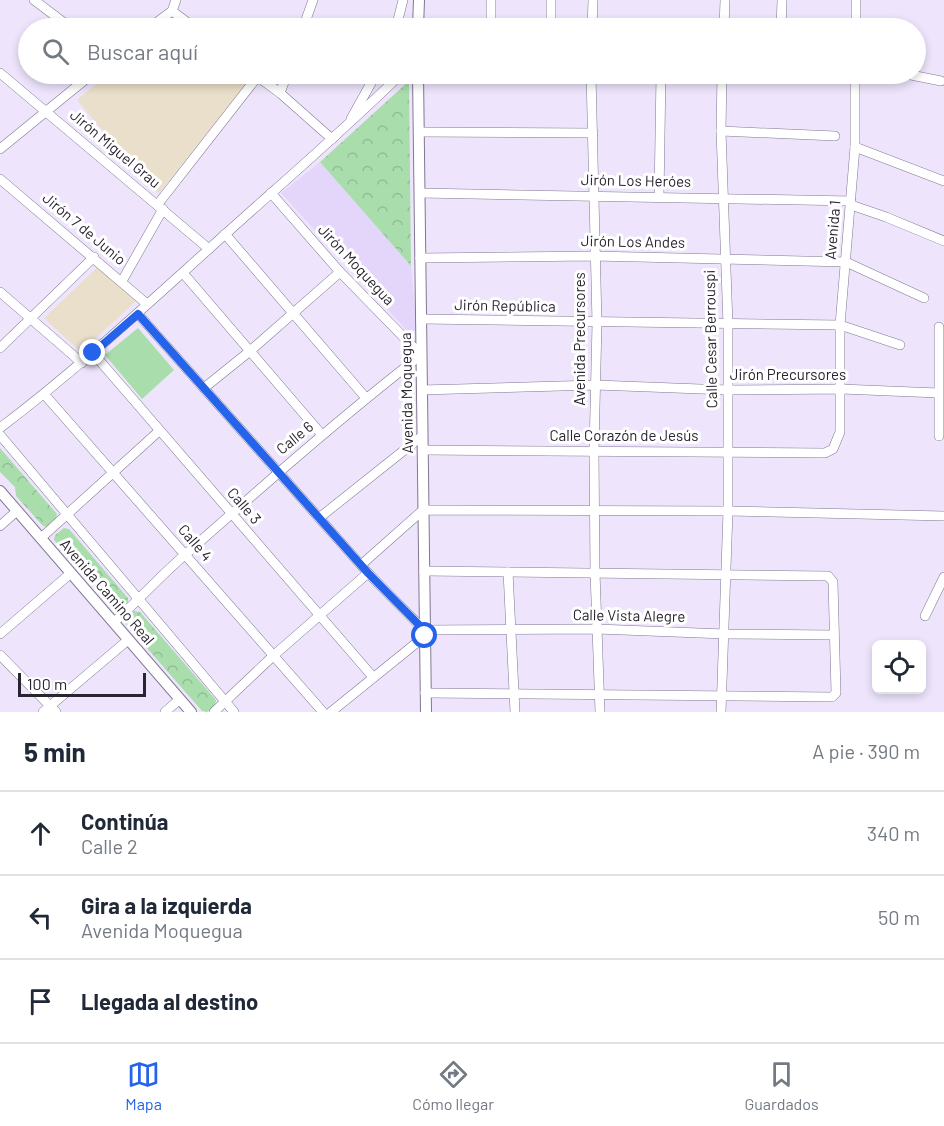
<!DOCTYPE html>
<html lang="es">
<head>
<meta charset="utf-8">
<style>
	:root { --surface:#fff; --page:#f2f2f3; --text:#1f2937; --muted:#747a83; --line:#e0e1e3; --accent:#2563eb }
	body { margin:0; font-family:Barlow,sans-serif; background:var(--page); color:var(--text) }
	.controls { position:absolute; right:18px; bottom:18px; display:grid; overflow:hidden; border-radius:9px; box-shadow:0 3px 9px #0003 }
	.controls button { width:54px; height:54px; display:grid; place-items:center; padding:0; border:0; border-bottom:2px solid var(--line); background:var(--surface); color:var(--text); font:30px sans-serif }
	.scale { position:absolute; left:18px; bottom:15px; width:128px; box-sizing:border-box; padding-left:6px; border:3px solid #29242f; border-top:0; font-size:16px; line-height:21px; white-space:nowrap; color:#29242f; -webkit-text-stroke:4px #fff; paint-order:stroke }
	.stop { position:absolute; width:18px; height:18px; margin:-14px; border:4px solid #2563eb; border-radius:50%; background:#fff }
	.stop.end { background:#2563eb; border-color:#fff; box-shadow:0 2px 6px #0008 }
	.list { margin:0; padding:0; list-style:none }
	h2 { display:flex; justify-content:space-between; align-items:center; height:78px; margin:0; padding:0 24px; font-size:26px }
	h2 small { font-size:20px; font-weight:400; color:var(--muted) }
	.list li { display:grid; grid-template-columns:39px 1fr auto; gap:18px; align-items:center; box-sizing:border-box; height:84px; padding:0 24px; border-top:2px solid var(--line) }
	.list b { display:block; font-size:22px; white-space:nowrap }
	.list p { margin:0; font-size:20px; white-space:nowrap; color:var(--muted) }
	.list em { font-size:20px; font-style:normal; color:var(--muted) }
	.icon { flex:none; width:33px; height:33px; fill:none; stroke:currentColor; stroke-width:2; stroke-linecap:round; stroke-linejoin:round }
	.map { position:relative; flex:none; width:944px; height:712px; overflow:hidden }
	.search { position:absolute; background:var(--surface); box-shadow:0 3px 9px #0003; left:18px; right:18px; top:18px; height:66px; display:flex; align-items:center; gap:15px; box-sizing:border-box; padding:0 21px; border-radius:33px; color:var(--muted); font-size:22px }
	.sheet { height:330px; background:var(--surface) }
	nav { display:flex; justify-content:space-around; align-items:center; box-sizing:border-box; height:84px; border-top:2px solid var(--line); background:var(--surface); font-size:16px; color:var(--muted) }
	nav a { display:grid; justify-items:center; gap:3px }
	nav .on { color:var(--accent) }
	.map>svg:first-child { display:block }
</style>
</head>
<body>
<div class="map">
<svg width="944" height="712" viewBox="0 0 944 712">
	<defs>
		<pattern id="park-crowns" width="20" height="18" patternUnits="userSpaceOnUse" patternTransform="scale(1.5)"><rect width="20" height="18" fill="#a9ddac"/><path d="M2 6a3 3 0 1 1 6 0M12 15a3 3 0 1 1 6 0" fill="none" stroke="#91be94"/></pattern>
	</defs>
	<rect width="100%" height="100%" fill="#eee5fd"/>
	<!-- built -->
	<polygon fill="#e3d6fa" points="320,162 411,266 417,329 410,334 281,193"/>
	<!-- education -->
	<g fill="#eadfca">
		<polygon points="108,74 241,74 250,80 159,193 149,185 77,100"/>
		<polygon points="99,266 137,300 81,352 44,318"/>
	</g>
	<!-- grass -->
	<polygon fill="#a9ddac" points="138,328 174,370 142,399 105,355"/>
	<!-- park -->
	<g fill="url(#park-crowns)">
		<polygon points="409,81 411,266 320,162"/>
		<polygon points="0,448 57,514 56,519 48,527 43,526 16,496 15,487 0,472"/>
		<polygon points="64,528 69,529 128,598 128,602 120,610 114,609 54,540 55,535"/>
		<polygon points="134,611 140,612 216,700 215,705 207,712 202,711 125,623 125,619"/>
	</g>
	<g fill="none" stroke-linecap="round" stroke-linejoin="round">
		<!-- minor casing -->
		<g stroke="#817791" stroke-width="10">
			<g id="minor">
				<polyline points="34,0 71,28"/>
				<polyline points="172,11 195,28"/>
				<polyline points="149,28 172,11 176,0"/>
				<polyline points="303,28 313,0"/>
				<polyline points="396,28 403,0"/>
				<polyline points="491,28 491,0"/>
				<polyline points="551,28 551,0"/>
				<polyline points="592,28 593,0"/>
				<polyline points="724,28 725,0"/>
				<polyline points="781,28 782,0"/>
				<polyline points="856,28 856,0"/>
				<polyline points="0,73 209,249"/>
				<polyline points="254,74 280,93 332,139 336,135"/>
				<polyline points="591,74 597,323 594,450 595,572 600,712"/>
				<polyline points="906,74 941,81"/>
				<polyline points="280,93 287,74"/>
				<polyline points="351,119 376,74"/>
				<polyline points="721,131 835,136"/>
				<polyline points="419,132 593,133"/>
				<polyline points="855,147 944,181"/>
				<polyline points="0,149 92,74"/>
				<polyline points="0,179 147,304"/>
				<polyline points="420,193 851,201"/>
				<polyline points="659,197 661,74"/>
				<polyline points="158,204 258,76"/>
				<polyline points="851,205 886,217 944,241"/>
				<polyline points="225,234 366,398"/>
				<polyline points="420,258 594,256 846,262 924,298"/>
				<polyline points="183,273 322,435"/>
				<polyline points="122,281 163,209"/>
				<polyline points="0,292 82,363"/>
				<polyline points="138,314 368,573 424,630 597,629 725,634 833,635"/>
				<polyline points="421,319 840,325 900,345"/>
				<polyline points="0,348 94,257"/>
				<polyline points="93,353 373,677"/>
				<polyline points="204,388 250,351 340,272"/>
				<polyline points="422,390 596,385 727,390 841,389 938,393"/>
				<polyline points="44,394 323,712"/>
				<path d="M0,428C74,372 141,310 210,248C274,190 340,134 401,74"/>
				<polyline points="0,435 234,712"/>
				<polyline points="939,436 939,327"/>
				<polyline points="423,450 825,453 833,449 840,432 840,325 855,147 855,74"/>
				<polyline points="319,518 422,436"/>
				<polyline points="0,526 17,511"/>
				<polyline points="41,538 159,431"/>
				<polyline points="361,565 423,510 728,511 944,516"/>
				<polyline points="424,571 828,576 833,582 836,693 832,697 425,693"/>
				<polyline points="508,572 515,712"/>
				<polyline points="925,616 944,577"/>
				<path d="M114,622C139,600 161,575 187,553C264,485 340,418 421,355L340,272L271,193"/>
				<polyline points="0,634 71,573"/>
				<polyline points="0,655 56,712"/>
				<polyline points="43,712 128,640"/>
				<polyline points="165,712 180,699"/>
				<polyline points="214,712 273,656 368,573"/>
				<polyline points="331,712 425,636"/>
				<polyline points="721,712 728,511 728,325 721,131 722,74"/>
			</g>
		</g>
		<!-- major casing -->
		<g stroke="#817791" stroke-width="12">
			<g id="major">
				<polyline points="418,28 419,0"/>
				<polyline points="418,74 426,712"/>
				<polyline points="0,491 191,712"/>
			</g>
		</g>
		<!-- minor -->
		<use href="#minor" stroke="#fff" stroke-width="9"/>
		<!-- major -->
		<use href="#major" stroke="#fff" stroke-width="10"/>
	</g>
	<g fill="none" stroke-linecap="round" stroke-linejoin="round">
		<!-- route -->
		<polyline stroke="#2563eb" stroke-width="8" points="93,353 138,314 368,573 424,630 425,636"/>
	</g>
	<g text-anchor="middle" stroke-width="6" stroke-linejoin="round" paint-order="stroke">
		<!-- street labels -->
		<g font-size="15" fill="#29242f" stroke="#fff">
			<text transform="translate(115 149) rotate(40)" y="5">Jirón Miguel Grau</text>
			<text transform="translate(636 181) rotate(1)" y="5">Jirón Los Heróes</text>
			<text transform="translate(84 229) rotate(40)" y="5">Jirón 7 de Junio</text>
			<text transform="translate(833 230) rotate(-85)" y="5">Avenida 1</text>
			<text transform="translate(633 242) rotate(1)" y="5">Jirón Los Andes</text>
			<text transform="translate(356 265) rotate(47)" y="5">Jirón Moquegua</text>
			<text transform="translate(505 306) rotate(1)" y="5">Jirón República</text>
			<text transform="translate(580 339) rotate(-90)" y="5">Avenida Precursores</text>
			<text transform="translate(711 339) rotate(-91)" y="5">Calle Cesar Berrouspi</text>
			<text x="788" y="380">Jirón Precursores</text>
			<text transform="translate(407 393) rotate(-91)" y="5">Avenida Moquegua</text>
			<text x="624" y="441">Calle Corazón de Jesús</text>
			<text transform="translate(295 438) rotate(-39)" y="5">Calle 6</text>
			<text transform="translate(244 506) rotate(49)" y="5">Calle 3</text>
			<text transform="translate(195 543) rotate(49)" y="5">Calle 4</text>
			<text transform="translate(107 592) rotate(49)" y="5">Avenida Camino Real</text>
			<text transform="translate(629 616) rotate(1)" y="5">Calle Vista Alegre</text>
		</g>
	</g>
</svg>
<div class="controls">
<button><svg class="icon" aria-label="locate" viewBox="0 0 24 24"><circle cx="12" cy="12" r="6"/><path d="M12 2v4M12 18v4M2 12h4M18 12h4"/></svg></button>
</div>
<div class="scale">100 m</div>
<div class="stop" style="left:425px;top:636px"></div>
<div class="stop end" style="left:93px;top:353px"></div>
<div class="search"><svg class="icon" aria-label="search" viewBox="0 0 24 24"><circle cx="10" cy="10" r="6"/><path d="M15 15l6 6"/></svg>Buscar aquí</div>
</div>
<section class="sheet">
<h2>5 min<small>A pie · 390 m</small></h2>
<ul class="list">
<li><svg class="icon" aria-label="ahead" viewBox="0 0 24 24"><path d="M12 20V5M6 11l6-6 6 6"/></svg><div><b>Continúa</b><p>Calle 2</p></div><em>340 m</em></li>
<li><svg class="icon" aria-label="left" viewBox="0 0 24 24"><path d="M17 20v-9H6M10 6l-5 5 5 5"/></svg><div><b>Gira a la izquierda</b><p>Avenida Moquegua</p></div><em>50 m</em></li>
<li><svg class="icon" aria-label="arrive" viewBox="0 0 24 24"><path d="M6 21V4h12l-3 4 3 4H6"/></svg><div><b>Llegada al destino</b></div></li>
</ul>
</section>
<nav>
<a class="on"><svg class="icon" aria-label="map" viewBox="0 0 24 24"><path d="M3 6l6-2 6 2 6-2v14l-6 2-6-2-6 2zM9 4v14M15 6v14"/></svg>Mapa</a>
<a><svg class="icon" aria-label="directions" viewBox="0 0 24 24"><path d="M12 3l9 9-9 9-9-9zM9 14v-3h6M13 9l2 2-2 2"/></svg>Cómo llegar</a>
<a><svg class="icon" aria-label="saved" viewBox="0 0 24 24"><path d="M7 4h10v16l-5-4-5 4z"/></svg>Guardados</a>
</nav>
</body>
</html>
